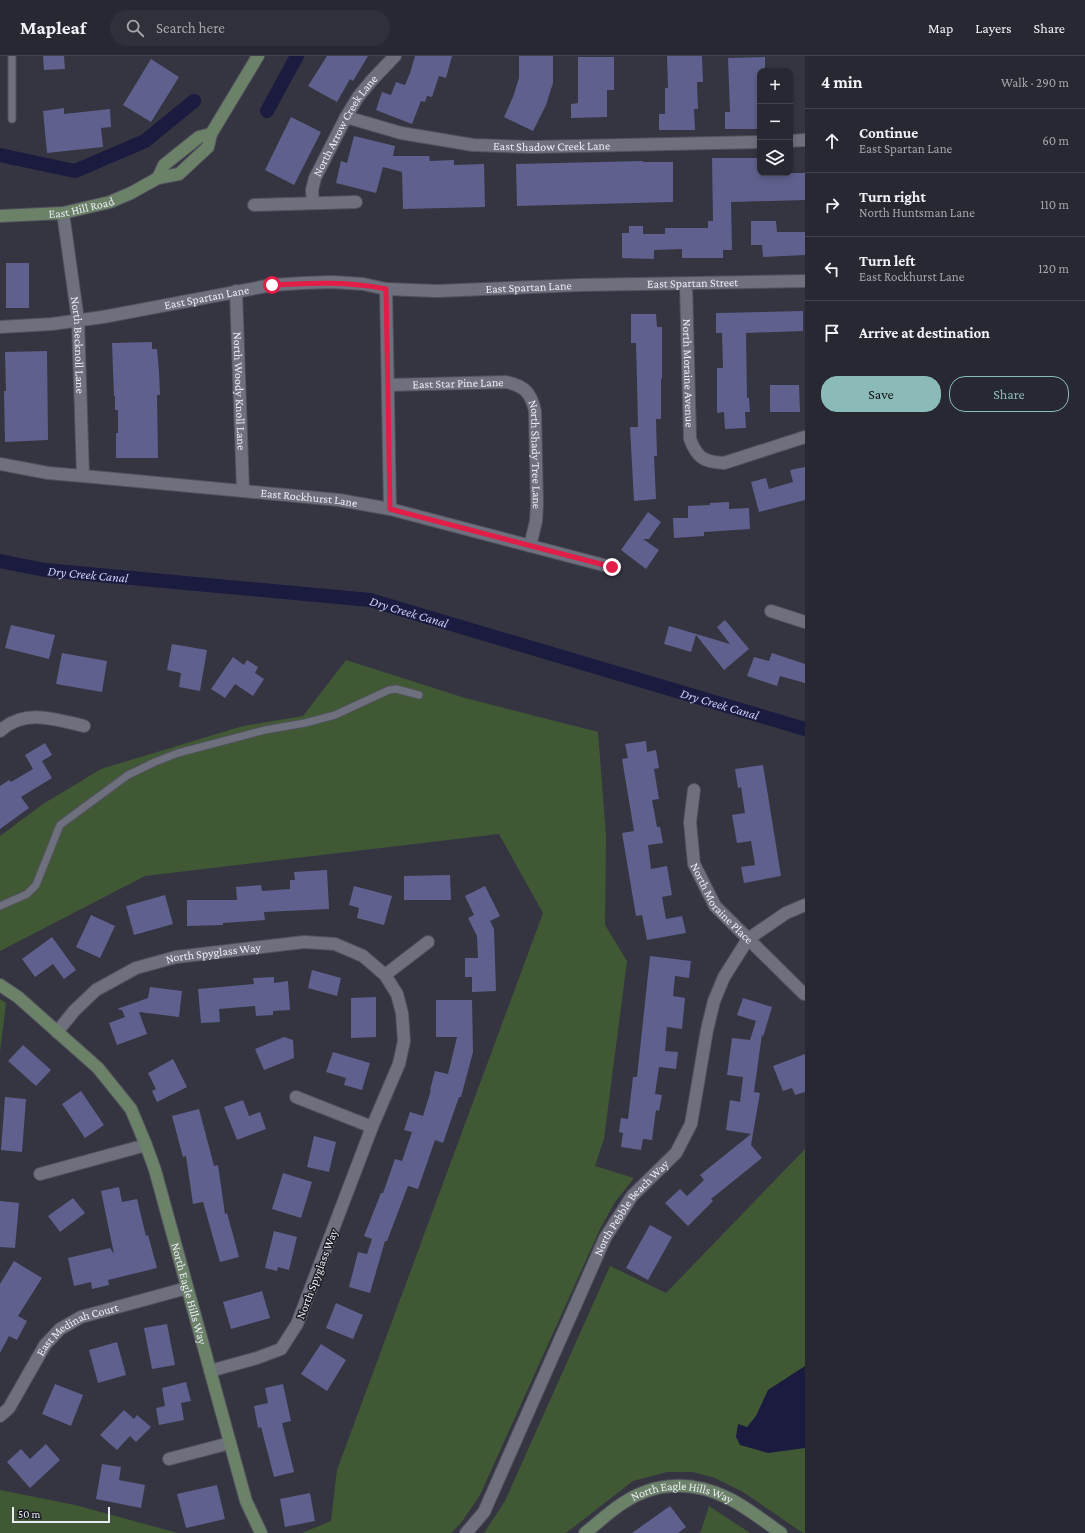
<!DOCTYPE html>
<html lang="en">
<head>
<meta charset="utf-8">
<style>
	:root { --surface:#272831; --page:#2f3039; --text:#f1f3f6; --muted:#a4a6ab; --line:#43444d; --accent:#8bbbb9 }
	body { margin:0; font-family:"Crimson Pro",serif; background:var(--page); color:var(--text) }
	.controls { position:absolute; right:12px; top:12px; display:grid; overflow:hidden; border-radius:8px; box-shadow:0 2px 6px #0003 }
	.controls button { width:36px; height:36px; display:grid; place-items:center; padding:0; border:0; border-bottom:1px solid var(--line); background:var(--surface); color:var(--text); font:20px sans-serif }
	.scale { position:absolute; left:12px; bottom:10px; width:98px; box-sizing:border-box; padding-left:4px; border:2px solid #eaebf3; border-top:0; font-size:11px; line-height:14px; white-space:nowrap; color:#eaebf3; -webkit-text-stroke:3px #1c1d23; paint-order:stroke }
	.stop { position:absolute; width:12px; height:12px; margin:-9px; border:3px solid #e11d48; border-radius:50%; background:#fff }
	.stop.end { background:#e11d48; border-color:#fff; box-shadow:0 1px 4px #0008 }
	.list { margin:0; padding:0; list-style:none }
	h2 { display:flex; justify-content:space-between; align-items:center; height:52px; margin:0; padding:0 16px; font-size:17px }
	h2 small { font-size:13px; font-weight:400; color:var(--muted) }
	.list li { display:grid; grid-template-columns:26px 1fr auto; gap:12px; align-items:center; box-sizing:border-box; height:64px; padding:0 16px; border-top:1px solid var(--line) }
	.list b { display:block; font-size:15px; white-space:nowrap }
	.list p { margin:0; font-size:13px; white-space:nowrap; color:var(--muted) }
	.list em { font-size:13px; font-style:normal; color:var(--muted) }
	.actions { display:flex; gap:8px; padding:12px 16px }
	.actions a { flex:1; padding:9px 0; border:1px solid var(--accent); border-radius:16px; text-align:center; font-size:14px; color:var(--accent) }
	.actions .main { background:var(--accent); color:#111 }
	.icon { flex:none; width:22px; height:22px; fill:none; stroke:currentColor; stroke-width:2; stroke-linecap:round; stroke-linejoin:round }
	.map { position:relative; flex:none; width:805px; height:1477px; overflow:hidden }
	header { display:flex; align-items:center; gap:24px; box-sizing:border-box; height:56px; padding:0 20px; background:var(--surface); border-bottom:1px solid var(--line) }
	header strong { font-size:19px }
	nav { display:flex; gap:22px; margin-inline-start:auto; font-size:14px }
	.search { width:280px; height:36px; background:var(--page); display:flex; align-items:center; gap:10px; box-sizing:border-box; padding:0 14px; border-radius:22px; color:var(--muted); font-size:15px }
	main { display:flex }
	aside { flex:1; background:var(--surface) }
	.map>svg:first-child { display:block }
</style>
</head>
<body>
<header>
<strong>Mapleaf</strong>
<div class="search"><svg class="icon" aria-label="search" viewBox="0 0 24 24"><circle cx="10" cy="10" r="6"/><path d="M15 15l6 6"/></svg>Search here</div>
<nav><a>Map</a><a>Layers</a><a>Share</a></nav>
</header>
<main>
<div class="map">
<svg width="805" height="1477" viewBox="0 0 805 1477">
	<rect width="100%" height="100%" fill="#343541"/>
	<!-- green -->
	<g fill="#405934">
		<polygon points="346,604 465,642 598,676 606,780 605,869 627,905 604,1083 595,1110 634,1122 615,1146 601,1171 480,1439 461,1467 451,1477 302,1477 331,1465 337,1414 543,857 499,778 145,820 0,895 0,780 43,748 101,713 243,670 303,660"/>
		<polygon points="0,943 6,947 0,996"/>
		<polygon points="805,1093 805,1477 803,1477 743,1436 715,1422 693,1416 667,1416 633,1425 566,1477 484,1477 505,1445 610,1210 666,1237"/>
		<polygon points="0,1434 75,1449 178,1477 0,1477"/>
		<polygon points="709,1450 750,1477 699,1477 701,1475"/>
	</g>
	<!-- water -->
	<polygon fill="#1b1a3f" points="805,1310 805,1392 768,1397 740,1389 736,1381 738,1368 747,1371 756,1360 768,1334"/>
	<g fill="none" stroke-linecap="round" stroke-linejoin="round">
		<!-- canal -->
		<g stroke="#1b1a3f" stroke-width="14">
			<polyline points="267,55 297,0"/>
			<polyline points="0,99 75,115 145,85 194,45"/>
			<path id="s1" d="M0,505L45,514L370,544L805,673"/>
		</g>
	</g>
	<!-- building -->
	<g fill="#5f608d">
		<polygon points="43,0 64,0 65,13 44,14"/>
		<polygon points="327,0 368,0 353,25 350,23 337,46 308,30"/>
		<polygon points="415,0 452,0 446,22 439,20 432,41 427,40 425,46 421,45 412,68 376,54 382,36 391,39 396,26 405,29 410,17"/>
		<polygon points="519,0 553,0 553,27 546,49 533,75 504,61 513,41 519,22"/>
		<polygon points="667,0 702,0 703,26 697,26 698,53 694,53 695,74 659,74 659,58 665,58 665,32 668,32"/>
		<polygon points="578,1 614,1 614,34 607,34 607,61 571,62 571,48 578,47"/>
		<polygon points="765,1 765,15 760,15 760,73 725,73 725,56 730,56 728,2"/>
		<polygon points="151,3 179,21 151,66 123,49"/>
		<polygon points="64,52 64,58 110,53 111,71 101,72 103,91 47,97 43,55"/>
		<polygon points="291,61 321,76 294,129 265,114"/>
		<polygon points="354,80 395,90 393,100 429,100 430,105 454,104 454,109 484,108 485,151 403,153 402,116 383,111 376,137 336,127 341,105 347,107"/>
		<polygon points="712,102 760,102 760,117 805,117 805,144 731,146 732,194 723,194 723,202 682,202 682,193 654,194 654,203 622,202 622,177 629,177 629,170 643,170 643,178 665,178 665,172 708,172 708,165 713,165"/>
		<polygon points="643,105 643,106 673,106 673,146 517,150 516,108"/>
		<polygon points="751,165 776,165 777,176 805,176 805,199 763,201 762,189 751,189"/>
		<rect x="6" y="207" width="23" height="45"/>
		<polygon points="803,255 803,275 746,277 747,342 749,342 750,356 745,356 746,372 725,373 724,356 717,357 717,312 723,312 722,277 716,277 716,257"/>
		<polygon points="631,258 656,258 657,271 662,271 662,323 661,323 661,363 656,363 657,400 654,400 656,443 634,445 630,371 638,371 637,324 636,287 631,287"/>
		<polygon points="152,286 152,293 157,293 159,316 160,339 157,339 158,402 116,402 116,377 118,377 118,354 115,354 115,340 114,340 112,287"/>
		<polygon points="47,295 48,384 5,386 4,335 6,335 5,296"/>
		<polygon points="770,329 799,329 800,356 770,356"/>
		<polygon points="805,411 805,444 759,456 751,426 766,422 769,433 793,426 790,414"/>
		<polygon points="729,446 729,453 749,452 750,473 704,476 704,480 674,482 673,462 688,462 688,450 710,449 710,447"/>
		<polygon points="648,456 661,466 649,483 643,483 659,494 646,513 621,494"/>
		<polygon points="725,564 749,593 724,614 696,579 691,596 664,588 669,570 730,588 717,571"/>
		<polygon points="11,569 55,579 49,603 5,592"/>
		<polygon points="172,588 207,594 200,635 179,631 181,617 167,614"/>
		<polygon points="62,597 107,605 102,636 56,628"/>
		<polygon points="772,597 805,608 805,627 780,620 777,630 747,620 754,601 769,605"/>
		<polygon points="233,601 244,609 247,604 258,611 255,617 264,623 253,640 235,628 225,642 211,633"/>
		<polygon points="646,685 647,696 656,694 659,712 654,713 659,743 652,744 657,771 660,771 663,787 648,789 651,813 667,810 672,839 662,841 666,863 682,860 686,877 647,884 642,859 636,860 622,777 634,775 622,703 628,702 625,688"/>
		<polygon points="45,687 52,699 42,705 52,722 21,741 29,752 0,773 0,730 9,724 11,726 33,713 25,699"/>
		<polygon points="763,709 781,820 744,827 741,811 755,809 751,785 737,787 732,759 745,757 741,731 738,732 735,713"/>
		<polygon points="327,814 329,853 264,856 265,864 223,867 223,869 187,870 187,844 237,844 236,831 261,829 262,835 290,833 290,824 295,824 294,816"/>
		<polygon points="450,819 451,844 404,844 404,820"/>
		<polygon points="354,830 392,840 384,869 357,862 359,852 349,849"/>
		<polygon points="485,830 500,860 490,865 494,873 496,935 472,936 472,921 465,921 465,902 478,902 477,880 468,862 474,859 465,840"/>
		<polygon points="165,839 173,868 134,879 126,850"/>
		<polygon points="91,859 115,870 100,902 76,891"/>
		<polygon points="52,881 76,914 64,923 53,908 35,921 22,903"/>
		<polygon points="650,900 691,905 689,922 675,920 673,940 685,942 682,973 667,971 665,995 678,996 676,1013 659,1011 655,1038 662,1039 659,1055 656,1054 652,1084 643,1083 641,1094 621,1091 623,1077 619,1076 621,1062 628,1063 633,1021 637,1021"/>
		<polygon points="312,914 341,922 337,940 308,932"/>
		<polygon points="274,921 274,927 288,925 290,954 273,955 273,959 256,960 255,950 219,953 220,966 201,967 198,933 254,928 253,922"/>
		<polygon points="150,931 182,935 179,961 139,956 147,978 117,989 109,967 125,961 122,954 117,953 148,942"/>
		<polygon points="376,941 376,981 351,982 351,942"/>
		<polygon points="743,942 772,951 763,981 762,978 754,1036 760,1037 751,1089 762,1102 711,1143 713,1145 688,1170 665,1147 680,1133 687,1140 704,1124 700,1119 751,1078 726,1074 730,1044 740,1046 743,1021 727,1019 732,982 750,984 756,965 737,959"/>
		<polygon points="436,944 472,944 473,996 461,1041 459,1041 443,1087 435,1084 418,1133 408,1130 387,1185 385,1185 370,1237 349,1231 358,1196 367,1198 372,1183 364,1180 381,1137 383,1137 395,1103 402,1105 412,1076 404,1074 410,1056 423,1060 431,1034 430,1034 435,1015 448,1018 457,981 436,981"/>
		<polygon points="284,981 293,984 294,1002 264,1014 255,993"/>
		<polygon points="23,989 51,1014 36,1030 8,1005"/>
		<polygon points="333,996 370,1007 362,1034 344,1029 346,1022 326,1016"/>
		<polygon points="805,998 805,1036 795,1039 792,1032 783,1035 773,1010"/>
		<polygon points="173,1003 187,1031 157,1046 152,1035 156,1033 148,1017"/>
		<polygon points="81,1035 104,1069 85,1082 62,1048"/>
		<polygon points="5,1041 26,1043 22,1096 1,1094"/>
		<polygon points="243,1044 249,1060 260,1056 266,1073 237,1084 224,1051"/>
		<polygon points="199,1053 214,1110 218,1109 225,1158 227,1157 239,1201 220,1206 203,1146 193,1148 186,1100 183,1101 172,1060"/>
		<polygon points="314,1080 336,1086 329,1116 307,1111"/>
		<polygon points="283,1117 312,1126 301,1162 272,1153"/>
		<polygon points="119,1131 122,1146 137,1143 146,1180 148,1179 157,1212 108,1224 109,1229 92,1233 91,1226 74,1230 68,1202 110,1192 114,1198 101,1135"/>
		<polygon points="73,1142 85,1157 60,1176 48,1160"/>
		<polygon points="0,1145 19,1147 15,1192 0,1191"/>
		<polygon points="650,1169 672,1181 648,1224 626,1212"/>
		<polygon points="274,1175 297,1181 289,1214 278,1211 277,1215 265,1212"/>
		<polygon points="14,1205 42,1222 18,1260 27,1265 17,1284 9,1280 0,1297 0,1228"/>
		<polygon points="262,1235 270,1262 231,1273 223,1246"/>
		<polygon points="336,1247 363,1259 353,1283 326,1272"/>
		<polygon points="167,1268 175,1309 152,1313 144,1272"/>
		<polygon points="117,1286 126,1319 98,1327 89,1294"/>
		<polygon points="321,1288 346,1304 327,1335 301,1318"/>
		<polygon points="186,1326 191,1345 181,1347 184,1364 159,1369 156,1352 165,1350 162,1332"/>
		<polygon points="55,1328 83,1339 71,1370 42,1358"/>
		<polygon points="283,1328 291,1365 282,1367 294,1416 274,1421 261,1371 258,1372 254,1350 268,1347 265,1332"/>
		<polygon points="124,1354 134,1363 137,1359 151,1371 136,1386 130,1380 117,1394 100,1379"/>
		<polygon points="46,1388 60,1404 30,1432 7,1406 21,1393 30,1403"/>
		<polygon points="102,1408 121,1411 119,1424 145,1429 141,1452 96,1443"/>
		<polygon points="217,1429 225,1463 186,1472 177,1438"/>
		<polygon points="310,1437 315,1465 285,1471 280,1443"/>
		<polygon points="670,1450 686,1471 678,1477 632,1477"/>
	</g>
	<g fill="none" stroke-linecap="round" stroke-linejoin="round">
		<!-- lane casing -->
		<g stroke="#52525d" stroke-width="9">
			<g id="lane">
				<polyline points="12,0 12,63"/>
				<polyline points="0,850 27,838 36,829 60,769 128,719 155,706 178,697 265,674 305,667 335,659 389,634 396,633 419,639"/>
			</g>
		</g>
		<!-- street casing -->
		<g stroke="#52525d" stroke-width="14">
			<g id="street">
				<path id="s2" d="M346,61L401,77L473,89L531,91L760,86"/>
				<polyline points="790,85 805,84"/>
				<path id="s3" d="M313,147L312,134L315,122L346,61L358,41L372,24L395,0"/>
				<polyline points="254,149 356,146"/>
				<path id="s4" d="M63,157L78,264L83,420"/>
				<path id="s5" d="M686,228L690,383C697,402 704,406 724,407L805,381"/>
				<polyline points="386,233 390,453"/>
				<path id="s6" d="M236,235L243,435"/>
				<path id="s7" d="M0,271L52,268L103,261L272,229L303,227L332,226L363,228L386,233L437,235L581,229L805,225"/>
				<path id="s8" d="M389,329L506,326C525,330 531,337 535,355L537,449L536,465L530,490"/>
				<path id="s9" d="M0,408L48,417L83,420L339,444L390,453L611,511"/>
				<polyline points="771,555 805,566"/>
				<path d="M0,675C24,652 55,663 84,670"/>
				<path id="s10" d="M694,734L690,766L694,808L715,850L804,938"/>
				<polyline points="385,919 428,886"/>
				<path id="s11" d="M57,976L74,955L96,934L136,912L176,901L304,886L335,888L363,900L385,919L397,938L402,957L404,985L399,1008L372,1071L297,1268L281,1293L257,1302L210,1315"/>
				<polyline points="296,1041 372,1071"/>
				<polyline points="40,1118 146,1089"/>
				<path id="s12" d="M0,1360L9,1352L45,1289L60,1273L81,1261L187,1232"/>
				<polyline points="169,1403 230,1387"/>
				<path id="s13" d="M466,1477L484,1456L605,1182L632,1140L676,1097L691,1068L707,974L714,945L724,921L748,883L786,857L805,849"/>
			</g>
		</g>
		<!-- secondary casing -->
		<g stroke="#52525d" stroke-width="14">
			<g id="secondary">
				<polyline points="158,122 164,109 199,81 211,78"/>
				<path id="s14" d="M0,160L63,157L110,146L131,137L158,122L179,118L208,91L211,78L258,0"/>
				<path id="s15" d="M0,929L18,941L98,1012L131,1053L146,1089L155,1114L246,1445L261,1477"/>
				<path id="s16" d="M585,1477C598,1467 610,1455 623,1447C656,1425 693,1425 728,1442C745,1450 765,1466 781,1477"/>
			</g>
		</g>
		<!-- lane -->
		<use href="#lane" stroke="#6f707e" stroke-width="7"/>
		<!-- street -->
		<use href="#street" stroke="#6f707e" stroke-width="12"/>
		<!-- secondary -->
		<use href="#secondary" stroke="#6b8269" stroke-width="12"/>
	</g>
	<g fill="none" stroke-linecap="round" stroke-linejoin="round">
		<!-- route -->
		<path stroke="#e11d48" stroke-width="5" d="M272,229C311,227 348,225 386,233L390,453L612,511"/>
	</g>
	<g text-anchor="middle" stroke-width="3" stroke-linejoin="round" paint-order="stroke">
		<!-- street labels -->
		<g font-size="12" fill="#eaebf3" stroke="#1c1d23">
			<text dy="4" stroke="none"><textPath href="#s3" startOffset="86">North Arrow Creek Lane</textPath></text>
			<text dy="4" stroke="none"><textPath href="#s2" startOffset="209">East Shadow Creek Lane</textPath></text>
			<text dy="4" stroke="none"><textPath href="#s14" startOffset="82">East Hill Road</textPath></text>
			<text dy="4" stroke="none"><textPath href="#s7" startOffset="697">East Spartan Street</textPath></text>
			<text dy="4" stroke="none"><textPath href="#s7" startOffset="533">East Spartan Lane</textPath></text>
			<text dy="4" stroke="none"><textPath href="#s7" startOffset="209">East Spartan Lane</textPath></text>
			<text dy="4" stroke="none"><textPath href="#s4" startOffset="133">North Becknoll Lane</textPath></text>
			<text dy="4" stroke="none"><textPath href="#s5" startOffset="89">North Moraine Avenue</textPath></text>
			<text dy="4" stroke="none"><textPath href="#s8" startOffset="69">East Star Pine Lane</textPath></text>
			<text dy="4" stroke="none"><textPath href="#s6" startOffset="100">North Woody Knoll Lane</textPath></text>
			<text dy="4" stroke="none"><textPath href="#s8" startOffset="205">North Shady Tree Lane</textPath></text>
			<text dy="4" stroke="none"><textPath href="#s9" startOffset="311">East Rockhurst Lane</textPath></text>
			<text dy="4" stroke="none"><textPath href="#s10" startOffset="123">North Moraine Place</textPath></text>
			<text dy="4" stroke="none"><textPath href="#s11" startOffset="182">North Spyglass Way</textPath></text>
			<text dy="4" stroke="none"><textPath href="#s13" startOffset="367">North Pebble Beach Way</textPath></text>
			<text transform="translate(317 1218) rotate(-69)" y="4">North Spyglass Way</text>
			<text dy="4" stroke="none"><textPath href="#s15" startOffset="375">North Eagle Hills Way</textPath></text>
			<text dy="4" stroke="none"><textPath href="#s12" startOffset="121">East Medinah Court</textPath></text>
			<text dy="4" stroke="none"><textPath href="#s16" startOffset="111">North Eagle Hills Way</textPath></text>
		</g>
		<!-- water labels -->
		<g font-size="13" font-style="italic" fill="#cccffa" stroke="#1c1d23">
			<text dy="5" stroke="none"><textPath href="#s1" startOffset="89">Dry Creek Canal</textPath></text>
			<text dy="5" stroke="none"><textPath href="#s1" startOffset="413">Dry Creek Canal</textPath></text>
			<text dy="5" stroke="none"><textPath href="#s1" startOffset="737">Dry Creek Canal</textPath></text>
		</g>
	</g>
</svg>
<div class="controls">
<button>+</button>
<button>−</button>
<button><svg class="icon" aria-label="layers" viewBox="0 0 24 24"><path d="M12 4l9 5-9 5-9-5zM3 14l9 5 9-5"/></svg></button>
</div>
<div class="scale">50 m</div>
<div class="stop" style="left:272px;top:229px"></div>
<div class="stop end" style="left:612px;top:511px"></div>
</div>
<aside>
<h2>4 min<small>Walk · 290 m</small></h2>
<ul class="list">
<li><svg class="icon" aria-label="ahead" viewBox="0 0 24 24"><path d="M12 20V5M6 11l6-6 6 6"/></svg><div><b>Continue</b><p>East Spartan Lane</p></div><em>60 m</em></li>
<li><svg class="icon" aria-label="right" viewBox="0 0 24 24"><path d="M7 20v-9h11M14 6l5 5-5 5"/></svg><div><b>Turn right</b><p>North Huntsman Lane</p></div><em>110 m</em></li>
<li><svg class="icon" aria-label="left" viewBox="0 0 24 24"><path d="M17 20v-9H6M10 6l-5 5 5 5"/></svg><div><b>Turn left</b><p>East Rockhurst Lane</p></div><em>120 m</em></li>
<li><svg class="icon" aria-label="arrive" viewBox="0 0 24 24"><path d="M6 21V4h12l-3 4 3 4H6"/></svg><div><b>Arrive at destination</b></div></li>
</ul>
<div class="actions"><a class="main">Save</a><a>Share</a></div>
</aside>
</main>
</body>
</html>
